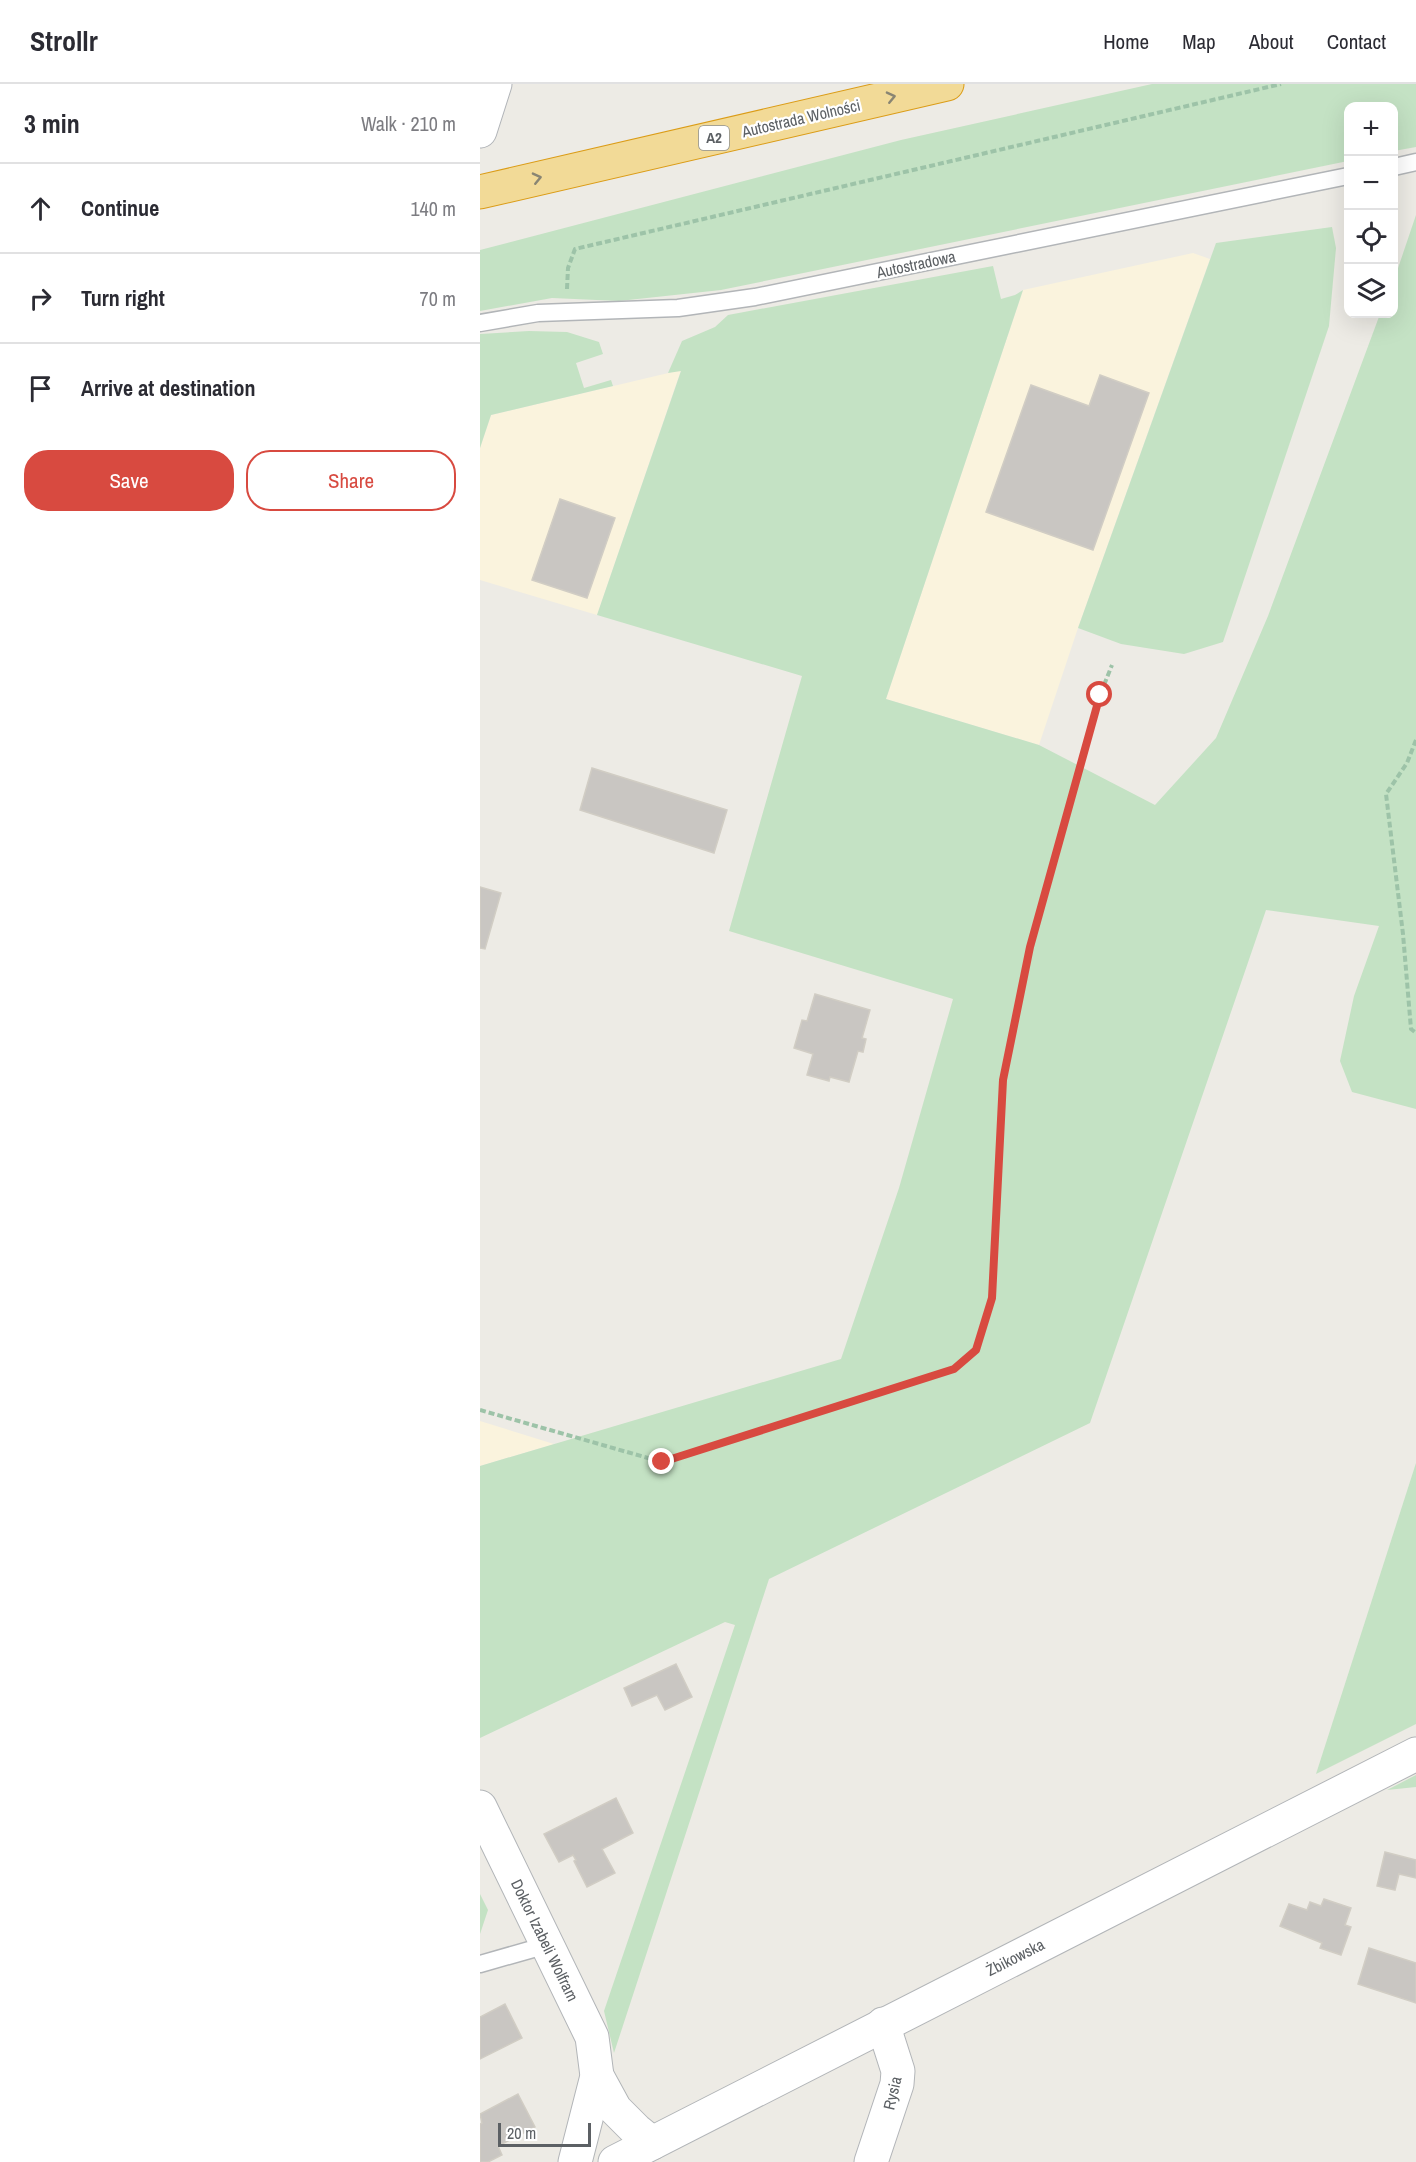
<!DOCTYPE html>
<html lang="en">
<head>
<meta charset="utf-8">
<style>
	:root { --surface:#fff; --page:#f2f2f3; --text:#2b2b33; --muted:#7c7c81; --line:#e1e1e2; --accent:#d84a40 }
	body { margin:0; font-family:"Archivo Narrow",sans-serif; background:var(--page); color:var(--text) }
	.controls { position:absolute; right:18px; top:18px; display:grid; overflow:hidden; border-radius:12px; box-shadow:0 6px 24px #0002 }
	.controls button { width:54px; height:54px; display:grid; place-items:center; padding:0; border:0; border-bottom:2px solid var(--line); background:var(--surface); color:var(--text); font:30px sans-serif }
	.scale { position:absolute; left:18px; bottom:15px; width:93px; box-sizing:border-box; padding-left:6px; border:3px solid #5c6064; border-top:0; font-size:16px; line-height:21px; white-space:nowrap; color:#5c6064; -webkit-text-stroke:4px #fff; paint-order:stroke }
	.stop { position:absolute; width:18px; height:18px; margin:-14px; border:4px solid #d84a40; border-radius:50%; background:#fff }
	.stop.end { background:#d84a40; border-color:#fff; box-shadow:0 2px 6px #0008 }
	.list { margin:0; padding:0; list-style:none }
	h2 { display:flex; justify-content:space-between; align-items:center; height:78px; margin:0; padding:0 24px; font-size:26px }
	h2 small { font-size:20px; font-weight:400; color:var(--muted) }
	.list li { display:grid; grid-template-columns:39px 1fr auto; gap:18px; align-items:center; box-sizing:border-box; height:90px; padding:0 24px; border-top:2px solid var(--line) }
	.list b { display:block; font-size:22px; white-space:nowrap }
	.list em { font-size:20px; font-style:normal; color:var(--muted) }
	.actions { display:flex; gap:12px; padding:18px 24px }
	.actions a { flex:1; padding:14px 0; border:2px solid var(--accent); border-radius:24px; text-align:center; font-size:21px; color:var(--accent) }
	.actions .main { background:var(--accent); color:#fff }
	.icon { flex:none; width:33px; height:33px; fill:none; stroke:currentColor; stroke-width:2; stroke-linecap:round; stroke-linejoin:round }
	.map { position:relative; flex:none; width:936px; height:2078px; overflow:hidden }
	header { display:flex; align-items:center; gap:36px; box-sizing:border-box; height:84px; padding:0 30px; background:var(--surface); border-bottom:2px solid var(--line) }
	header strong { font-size:28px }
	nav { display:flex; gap:33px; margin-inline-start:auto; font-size:21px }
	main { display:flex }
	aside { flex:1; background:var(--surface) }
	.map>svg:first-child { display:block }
</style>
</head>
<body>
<header>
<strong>Strollr</strong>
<nav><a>Home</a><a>Map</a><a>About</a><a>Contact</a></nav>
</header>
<main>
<aside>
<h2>3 min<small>Walk · 210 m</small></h2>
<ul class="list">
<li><svg class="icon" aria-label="ahead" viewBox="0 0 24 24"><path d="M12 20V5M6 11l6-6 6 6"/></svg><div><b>Continue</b></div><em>140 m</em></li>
<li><svg class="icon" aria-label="right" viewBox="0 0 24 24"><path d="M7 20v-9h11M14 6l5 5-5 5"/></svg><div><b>Turn right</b></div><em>70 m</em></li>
<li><svg class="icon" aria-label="arrive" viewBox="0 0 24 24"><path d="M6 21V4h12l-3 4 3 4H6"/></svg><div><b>Arrive at destination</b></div></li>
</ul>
<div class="actions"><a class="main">Save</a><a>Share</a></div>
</aside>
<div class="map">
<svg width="936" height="2078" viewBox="0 0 936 2078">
	<rect width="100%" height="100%" fill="#edebe5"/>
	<!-- commercial -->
	<g fill="#faf3dd">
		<polygon points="713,169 730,175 598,544 559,661 406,615 543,206"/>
		<polygon points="201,286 117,531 0,496 0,364 11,331"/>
		<polygon points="0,1337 74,1360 0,1382"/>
	</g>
	<!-- green -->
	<g fill="#c4e2c4">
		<polygon points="672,0 936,0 936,63 914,67 914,22 868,22 868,77 241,206 139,217 72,214 0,227 0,166 421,56"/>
		<polygon points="936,131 936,1025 872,1008 860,977 874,912 899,842 786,826 610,1339 289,1495 134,1969 124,1927 255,1541 245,1538 0,1654 0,1382 361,1275 419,1104 473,915 249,847 322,592 117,531 201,287 188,289 202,257 235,243 248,231 513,182 521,215 535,211 543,206 406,615 559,661 675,721 736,654 788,532 900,230 914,230 914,196"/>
		<polygon points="852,143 856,164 849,242 743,558 704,570 641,560 598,544 736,159"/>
		<polygon points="49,247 87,248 119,258 123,270 96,279 104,304 131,296 133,302 11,331 0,364 0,250"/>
		<polygon points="936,1379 936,1640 836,1690"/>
		<polygon points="936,1691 936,1703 907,1706"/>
		<polygon points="0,1810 8,1826 0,1850"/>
	</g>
	<!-- building -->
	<g fill="#c9c6c2" stroke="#d1cdc4" stroke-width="1.5">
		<polygon points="620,291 669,309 613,466 506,428 551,301 609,322"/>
		<polygon points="80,415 135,434 107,514 52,496"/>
		<polygon points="112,684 247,726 234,769 100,726"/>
		<polygon points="0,803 21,809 5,865 0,864"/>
		<polygon points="335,910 390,926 382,954 386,955 383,968 378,967 369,998 350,993 349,997 327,991 333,970 314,964 322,936 327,937"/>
		<polygon points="196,1580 212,1613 185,1626 177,1611 152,1622 144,1604"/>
		<polygon points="136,1714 153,1749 122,1765 135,1789 107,1803 94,1777 96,1776 93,1771 79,1778 64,1750"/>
		<polygon points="905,1768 936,1776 936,1794 919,1790 915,1806 897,1802"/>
		<polygon points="844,1815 871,1824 865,1841 871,1843 861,1871 840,1864 842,1859 800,1842 809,1820 827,1826 830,1818 841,1822"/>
		<polygon points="889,1864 936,1879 936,1919 878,1900"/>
		<polygon points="25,1920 42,1954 0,1975 0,1933"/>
		<polygon points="38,2010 55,2043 18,2062 22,2071 8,2078 0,2078 0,2040 2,2039 0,2030"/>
	</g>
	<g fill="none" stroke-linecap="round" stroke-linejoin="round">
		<!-- lane casing -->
		<g stroke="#b2b5b8" stroke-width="19">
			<g id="lane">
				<polyline points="914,83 936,78"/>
				<polyline points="0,239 58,229 198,224 275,213 868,92"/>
				<polyline points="0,1880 67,1861"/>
			</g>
		</g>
		<!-- street casing -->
		<g stroke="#b2b5b8" stroke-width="35">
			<g id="street">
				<polyline points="0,1723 112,1953 117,1992 95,2078"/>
				<polyline points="117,1992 135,2025 156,2046 172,2059"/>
				<polyline points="135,2078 936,1670"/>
				<polyline points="391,2078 417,2000 418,1987 403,1940"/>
			</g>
		</g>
		<!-- secondary casing -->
		<g stroke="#b1b4b8" stroke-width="35">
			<polyline id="secondary" points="0,47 15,0"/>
		</g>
		<!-- highway casing -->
		<g stroke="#db9c17" stroke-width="35">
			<polyline id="highway" points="0,108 467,0"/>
		</g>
		<!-- path -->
		<g stroke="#9dc3a8" stroke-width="4" stroke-dasharray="6 3" stroke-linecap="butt">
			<polyline points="87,205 88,184 95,165 801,0"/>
			<polyline points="936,656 927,679 906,710 923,850 931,945 936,949"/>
			<polyline points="0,1326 182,1378 474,1285 496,1266 512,1214 523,996 550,863 620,611 632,581"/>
		</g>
		<!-- lane -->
		<use href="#lane" stroke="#fff" stroke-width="16"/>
		<!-- street -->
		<use href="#street" stroke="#fff" stroke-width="33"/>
		<!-- secondary -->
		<use href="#secondary" stroke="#fff" stroke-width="33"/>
		<!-- highway -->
		<use href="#highway" stroke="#f2da97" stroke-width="33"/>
	</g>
	<!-- one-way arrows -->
	<defs><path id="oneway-chevron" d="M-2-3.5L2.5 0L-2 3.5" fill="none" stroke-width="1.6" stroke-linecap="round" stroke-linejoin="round" transform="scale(1.5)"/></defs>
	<g stroke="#898573">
		<use href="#oneway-chevron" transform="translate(411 13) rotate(-13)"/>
		<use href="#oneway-chevron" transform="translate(57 94) rotate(-13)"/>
	</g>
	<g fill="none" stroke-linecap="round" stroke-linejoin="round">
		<!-- route -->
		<polyline stroke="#d84a40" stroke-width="8" points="182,1378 474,1285 496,1266 512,1214 523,996 550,863 620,611"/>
	</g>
	<g text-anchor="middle" stroke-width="4.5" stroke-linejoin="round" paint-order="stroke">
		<!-- shield labels -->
		<rect fill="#fff" stroke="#8d9092" stroke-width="1.5" x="219" y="42" width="30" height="24" rx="4.5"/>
		<g font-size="15" font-weight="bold" fill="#5c6064">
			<text x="234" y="59">A2</text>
		</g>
		<!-- street labels -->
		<g font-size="16" fill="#5c6064" stroke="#fff">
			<text transform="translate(321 34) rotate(-13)" y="6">Autostrada Wolności</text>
			<text transform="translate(436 180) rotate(-12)" y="6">Autostradowa</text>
			<text transform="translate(65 1856) rotate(64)" y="6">Doktor Izabeli Wolfram</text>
			<text transform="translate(535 1873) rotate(-27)" y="6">Żbikowska</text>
			<text transform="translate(412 2009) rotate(-77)" y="6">Rysia</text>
		</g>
	</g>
</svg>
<div class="controls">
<button>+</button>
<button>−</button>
<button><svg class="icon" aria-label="locate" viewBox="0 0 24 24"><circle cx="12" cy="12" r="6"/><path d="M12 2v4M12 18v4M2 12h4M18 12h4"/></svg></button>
<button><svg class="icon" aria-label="layers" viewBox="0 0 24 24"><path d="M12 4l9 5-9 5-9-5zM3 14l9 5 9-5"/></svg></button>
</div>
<div class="scale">20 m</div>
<div class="stop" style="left:620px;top:611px"></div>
<div class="stop end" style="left:182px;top:1378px"></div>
</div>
</main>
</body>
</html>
